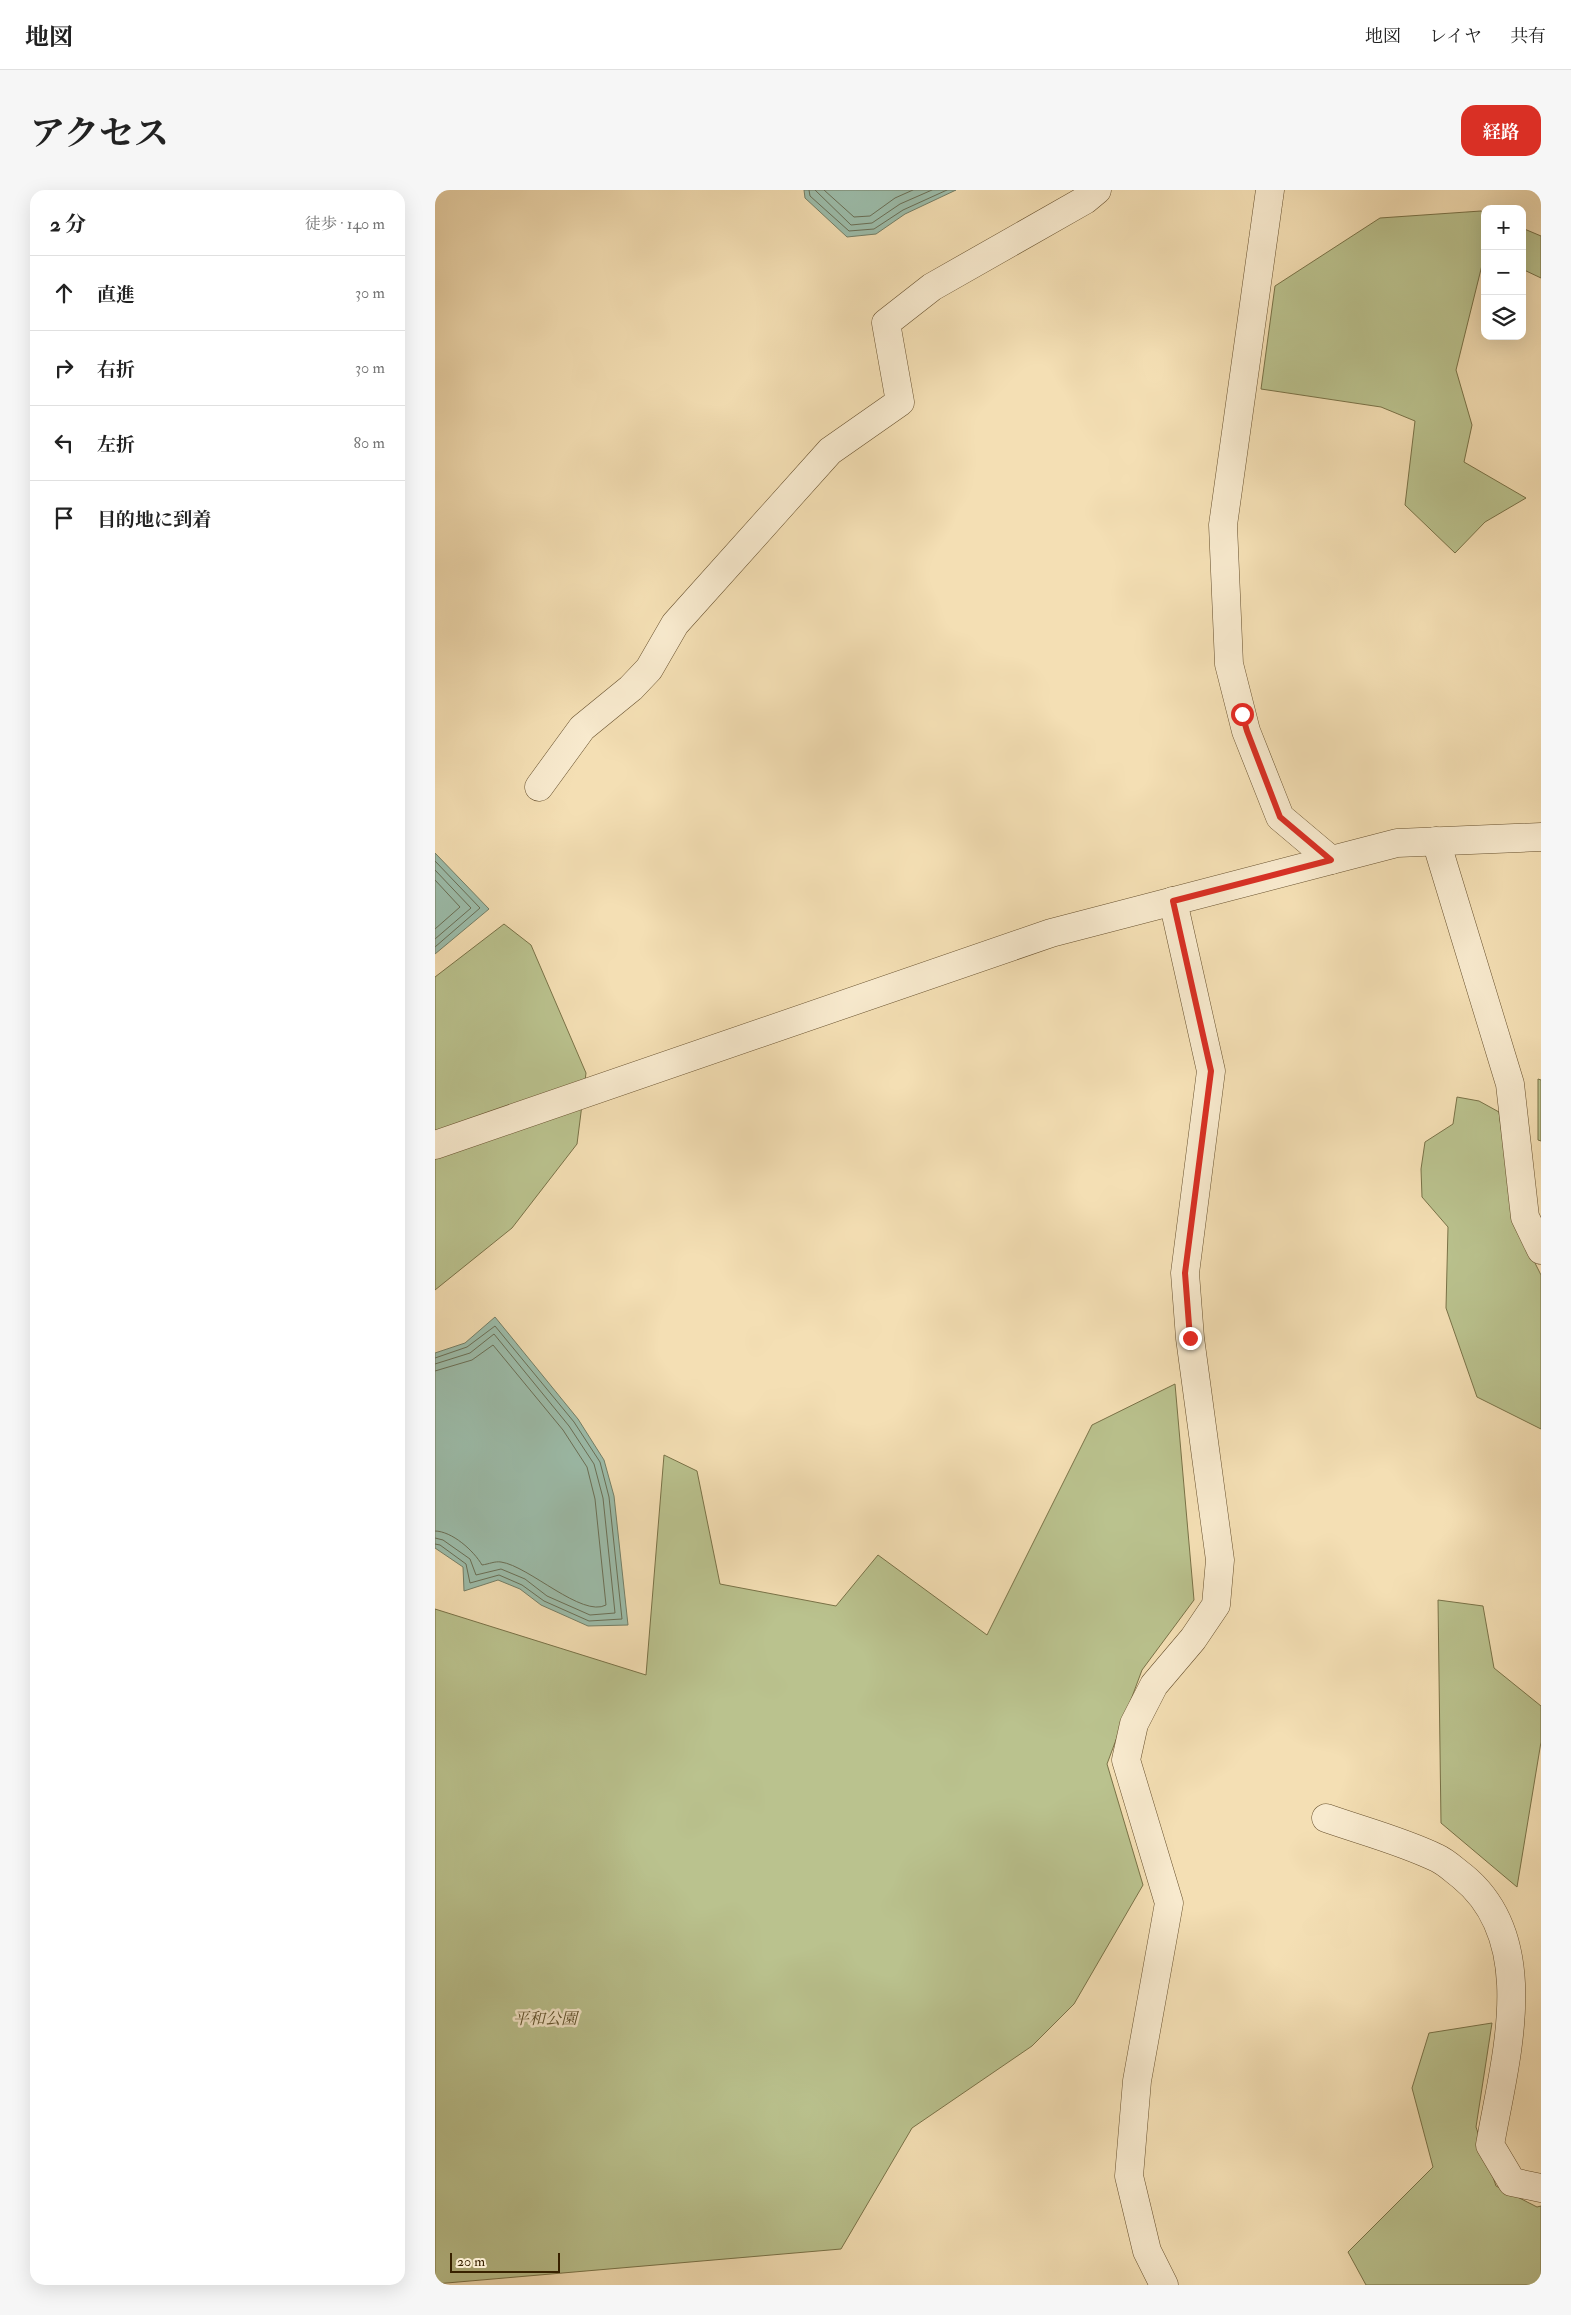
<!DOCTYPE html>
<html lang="ja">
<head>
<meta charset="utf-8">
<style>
	:root { --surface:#fff; --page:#f6f6f6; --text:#222; --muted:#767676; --line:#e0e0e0; --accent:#d93025 }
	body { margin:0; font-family:"IM FELL Double Pica","Noto Serif JP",serif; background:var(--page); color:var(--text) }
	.controls { position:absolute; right:15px; top:15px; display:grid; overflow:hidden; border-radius:10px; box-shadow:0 5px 20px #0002 }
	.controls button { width:45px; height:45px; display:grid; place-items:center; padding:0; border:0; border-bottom:1px solid var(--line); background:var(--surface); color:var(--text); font:25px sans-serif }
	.scale { position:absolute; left:15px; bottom:12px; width:110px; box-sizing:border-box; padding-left:5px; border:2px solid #382100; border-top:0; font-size:14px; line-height:18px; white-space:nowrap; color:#382100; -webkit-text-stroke:4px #f8eace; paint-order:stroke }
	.stop { position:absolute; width:15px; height:15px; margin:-11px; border:4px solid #d93025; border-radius:50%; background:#fff }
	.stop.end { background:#d93025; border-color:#fff; box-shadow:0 1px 5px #0008 }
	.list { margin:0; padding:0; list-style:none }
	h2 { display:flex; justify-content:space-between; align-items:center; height:65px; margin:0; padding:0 20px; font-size:21px }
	h2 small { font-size:16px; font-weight:400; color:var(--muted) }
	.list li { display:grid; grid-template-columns:32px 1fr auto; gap:15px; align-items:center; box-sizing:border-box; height:75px; padding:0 20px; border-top:1px solid var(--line) }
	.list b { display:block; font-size:19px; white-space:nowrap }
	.list em { font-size:16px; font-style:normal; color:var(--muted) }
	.icon { flex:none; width:28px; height:28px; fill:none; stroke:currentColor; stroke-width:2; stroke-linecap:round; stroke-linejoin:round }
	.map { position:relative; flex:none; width:1106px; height:2095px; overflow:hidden; border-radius:15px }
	header { display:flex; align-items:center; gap:30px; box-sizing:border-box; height:70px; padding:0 25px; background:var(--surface); border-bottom:1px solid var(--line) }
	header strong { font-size:24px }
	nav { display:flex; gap:28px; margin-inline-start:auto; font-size:18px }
	.intro { display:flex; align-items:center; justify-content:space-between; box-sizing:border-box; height:120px; padding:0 30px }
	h1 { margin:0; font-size:35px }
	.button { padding:12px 22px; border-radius:15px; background:var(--accent); color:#fff; font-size:18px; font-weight:700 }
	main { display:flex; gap:30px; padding:0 30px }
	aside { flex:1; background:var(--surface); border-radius:15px; box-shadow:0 5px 20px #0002 }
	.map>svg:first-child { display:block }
</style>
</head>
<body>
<header>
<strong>地図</strong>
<nav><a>地図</a><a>レイヤ</a><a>共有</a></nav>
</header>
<div class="intro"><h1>アクセス</h1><a class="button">経路</a></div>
<main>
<aside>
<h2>2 分<small>徒歩 · 140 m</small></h2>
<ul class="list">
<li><svg class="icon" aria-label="ahead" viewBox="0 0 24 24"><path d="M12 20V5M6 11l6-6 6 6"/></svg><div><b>直進</b></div><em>30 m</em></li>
<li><svg class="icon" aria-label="right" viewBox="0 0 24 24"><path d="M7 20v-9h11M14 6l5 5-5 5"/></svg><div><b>右折</b></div><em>30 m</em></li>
<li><svg class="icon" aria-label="left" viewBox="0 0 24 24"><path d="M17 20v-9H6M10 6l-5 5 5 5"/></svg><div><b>左折</b></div><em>80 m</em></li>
<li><svg class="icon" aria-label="arrive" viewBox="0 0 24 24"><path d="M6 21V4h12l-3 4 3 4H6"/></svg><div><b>目的地に到着</b></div></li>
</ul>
</aside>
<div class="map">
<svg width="1106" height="2095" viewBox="0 0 1106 2095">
	<rect width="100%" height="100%" fill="#f4dfb4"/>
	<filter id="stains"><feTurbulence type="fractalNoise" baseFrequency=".004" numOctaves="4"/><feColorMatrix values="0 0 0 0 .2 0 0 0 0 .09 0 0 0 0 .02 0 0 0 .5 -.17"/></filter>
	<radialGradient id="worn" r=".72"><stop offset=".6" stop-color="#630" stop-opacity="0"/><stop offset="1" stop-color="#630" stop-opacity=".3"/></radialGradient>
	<!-- green -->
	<g fill="#bac28e" stroke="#797247">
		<polygon points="1046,21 1050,23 1050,63 1021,180 1037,235 1029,272 1091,308 1050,332 1020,363 970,315 980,231 946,217 826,199 840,96 945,28"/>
		<polygon points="1087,38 1106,46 1106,88 1087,79"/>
		<polygon points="69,734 96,755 151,883 142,954 77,1038 0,1100 0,787"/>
		<polygon points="1103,889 1106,890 1106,951 1103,950"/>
		<polygon points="1022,907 1044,911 1064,922 1079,1031 1106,1085 1106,1239 1042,1207 1011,1118 1013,1037 987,1007 986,979 990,952 1018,934"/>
		<polygon points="740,1194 759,1410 707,1480 672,1574 708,1695 639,1814 597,1856 477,1938 406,2059 0,2094 0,1419 211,1485 229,1265 262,1281 285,1394 401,1416 443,1365 552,1445 657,1235"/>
		<polygon points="1003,1410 1048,1416 1059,1478 1106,1516 1106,1552 1082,1697 1006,1633"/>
		<polygon points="1057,1833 1041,1937 1061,1996 1102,2017 1106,2016 1106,2095 931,2095 913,2062 998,1977 977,1898 994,1843"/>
	</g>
	<!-- water -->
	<g fill="#9cbdab" stroke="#747f67">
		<polygon points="369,0 521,0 470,24 441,44 412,47 370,8"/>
		<polygon points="0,663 54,719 0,764"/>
		<polygon points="60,1127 143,1229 169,1270 179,1306 193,1435 153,1436 106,1415 85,1399 63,1390 29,1401 28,1377 0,1358 0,1163 30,1153"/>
	</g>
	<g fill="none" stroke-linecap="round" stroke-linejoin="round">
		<!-- shore -->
		<g stroke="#6a6f56" stroke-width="1">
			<polyline points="374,0 375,6 414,41 439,39 468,20 512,0"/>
			<polyline points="380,0 416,35 437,33 465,14 497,0"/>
			<polyline points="389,0 419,27 435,26 460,8 478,0"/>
			<polyline points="0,671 45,718 0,757"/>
			<polyline points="0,680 36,718 0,749"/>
			<polyline points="0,690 25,717 0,739"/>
			<polyline points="0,1168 32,1157 60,1136 139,1232 165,1272 174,1307 187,1429 154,1431 109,1411 87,1395 64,1385 35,1393 31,1374 5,1355 0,1354"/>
			<polyline points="0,1174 35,1163 59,1144 134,1236 159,1274 168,1308 180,1423 155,1425 112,1406 90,1389 66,1379 41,1385 35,1369 8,1350 0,1348"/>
			<path d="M0,1181L37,1170L58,1155L128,1240L152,1277L160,1309L171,1415C147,1428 94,1376 66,1372C60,1371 54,1374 47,1375C39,1361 17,1341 0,1341"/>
		</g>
		<!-- street casing -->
		<g stroke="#67502d" stroke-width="29">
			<g id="street">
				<polyline points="835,0 788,335 794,474 811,541 845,627 896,670"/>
				<polyline points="104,597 147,538 196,498 214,479 240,434 395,261 465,212 451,133 497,97 650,10 662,0"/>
				<polyline points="1001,651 1075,894 1090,1027 1106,1060"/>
				<polyline points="0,955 616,743 962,653 1106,647"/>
				<path d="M891,1628C928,1641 967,1651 1002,1668C1011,1672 1019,1680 1027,1686C1106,1750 1070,1869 1055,1955L1077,1992L1106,1998"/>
				<polyline points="729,2095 712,2061 694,1986 702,1891 734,1713 691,1570 699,1534 719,1495 758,1449 781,1415 785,1370 755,1148 750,1083 776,881 738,711"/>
			</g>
		</g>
		<!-- street -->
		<use href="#street" stroke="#f8eace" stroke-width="28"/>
	</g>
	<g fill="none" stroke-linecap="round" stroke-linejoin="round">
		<!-- route -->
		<polyline stroke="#d93025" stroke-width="6" points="755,1148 750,1083 776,881 738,711 896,670 845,627 812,541 807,524"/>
	</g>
	<g text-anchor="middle" stroke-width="5" stroke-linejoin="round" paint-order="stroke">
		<!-- park labels -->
		<g font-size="16" font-style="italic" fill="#5f512b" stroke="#f8eace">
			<text x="110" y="1834">平和公園</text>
		</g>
	</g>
	<rect width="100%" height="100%" filter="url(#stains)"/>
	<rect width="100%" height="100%" fill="url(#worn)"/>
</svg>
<div class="controls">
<button>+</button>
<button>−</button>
<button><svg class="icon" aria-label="layers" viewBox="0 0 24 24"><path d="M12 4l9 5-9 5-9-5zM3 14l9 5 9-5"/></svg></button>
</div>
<div class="scale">20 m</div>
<div class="stop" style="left:807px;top:524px"></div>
<div class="stop end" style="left:755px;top:1148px"></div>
</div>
</main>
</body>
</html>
